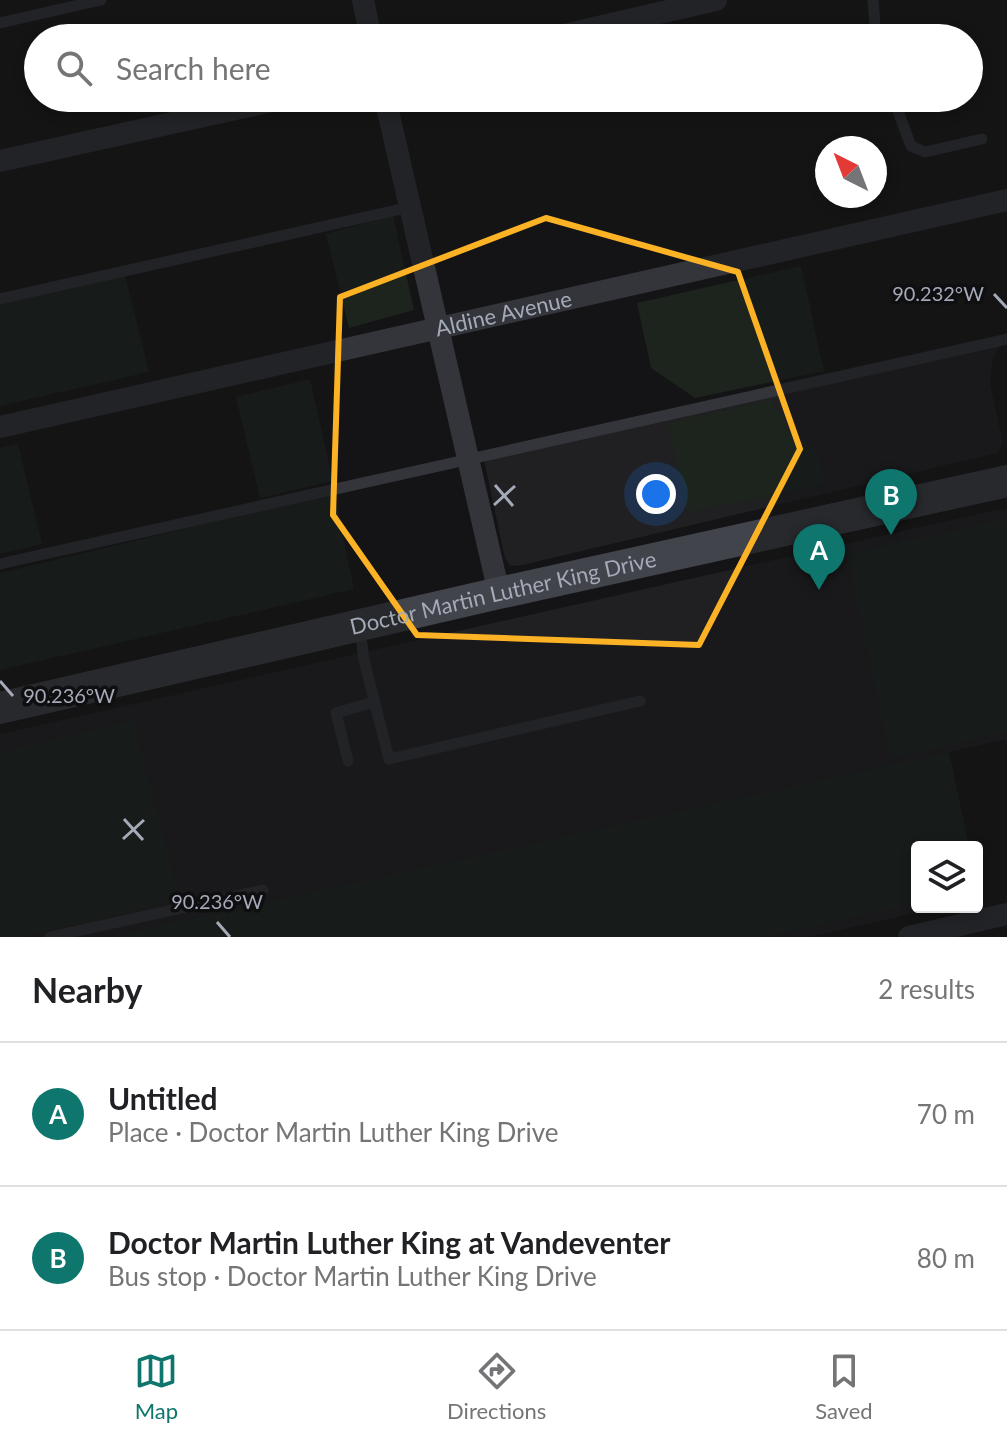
<!DOCTYPE html>
<html lang="en">
<head>
<meta charset="utf-8">
<style>
	:root { --surface:#fff; --page:#f2f2f2; --text:#202124; --muted:#757577; --line:#e0e0e0; --accent:#0f766e }
	body { margin:0; font-family:Lato,sans-serif; background:var(--page); color:var(--text) }
	.controls { position:absolute; right:24px; bottom:24px; display:grid; overflow:hidden; border-radius:8px; box-shadow:0 4px 12px #0003 }
	.controls button { width:72px; height:72px; display:grid; place-items:center; padding:0; border:0; border-bottom:2px solid var(--line); background:var(--surface); color:var(--text); font:40px sans-serif }
	.compass { position:absolute; left:815px; top:136px; width:72px; height:72px; border-radius:50%; background:var(--surface); box-shadow:0 4px 12px #0003; rotate:318deg }
	.you { position:absolute; left:656px; top:494px; width:28px; height:28px; margin:-20px; border:6px solid #fff; border-radius:50%; background:#1a73e8; box-shadow:0 0 0 12px #1a73e833 }
	.badge { display:grid; place-items:center; width:52px; height:52px; border-radius:50%; background:var(--accent); color:#fff; font-size:26px; font-weight:700 }
	.pin { position:absolute; translate:-50% -66px; filter:drop-shadow(0 2px 4px #0008) }
	.pin::after { content:''; position:absolute; top:42px; width:28px; height:24px; background:inherit; clip-path:polygon(0 0,100% 0,50% 100%) }
	.list { margin:0; padding:0; list-style:none }
	h2 { display:flex; justify-content:space-between; align-items:center; height:104px; margin:0; padding:0 32px; font-size:34px }
	h2 small { font-size:26px; font-weight:400; color:var(--muted) }
	.list li { display:grid; grid-template-columns:52px 1fr auto; gap:24px; align-items:center; box-sizing:border-box; height:144px; padding:0 32px; border-top:2px solid var(--line) }
	.list b { display:block; font-size:30px; white-space:nowrap }
	.list p { margin:0; font-size:26px; white-space:nowrap; color:var(--muted) }
	.list em { font-size:26px; font-style:normal; color:var(--muted) }
	.icon { flex:none; width:44px; height:44px; fill:none; stroke:currentColor; stroke-width:2; stroke-linecap:round; stroke-linejoin:round }
	.map { position:relative; flex:none; width:1007px; height:937px; overflow:hidden }
	.search { position:absolute; background:var(--surface); box-shadow:0 4px 12px #0003; left:24px; right:24px; top:24px; height:88px; display:flex; align-items:center; gap:20px; box-sizing:border-box; padding:0 28px; border-radius:44px; color:var(--muted); font-size:30px }
	.sheet { height:392px; background:var(--surface) }
	nav { display:flex; justify-content:space-around; align-items:center; box-sizing:border-box; height:112px; border-top:2px solid var(--line); background:var(--surface); font-size:22px; color:var(--muted) }
	nav a { display:grid; justify-items:center; gap:4px }
	nav .on { color:var(--accent) }
	.map>svg:first-child { display:block }
</style>
</head>
<body>
<div class="map">
<svg width="1007" height="937" viewBox="0 0 1007 937">
	<rect width="100%" height="100%" fill="#141416"/>
	<!-- built -->
	<g fill="#202023">
		<polygon points="1000,345 992,362 990,383 1003,443 997,453 518,566 510,565 505,558 484,460"/>
		<polygon points="1001,509 1007,509 1007,739 949,752 969,847 917,847 917,907 942,907 809,937 0,937 0,734"/>
	</g>
	<!-- green -->
	<g fill="#1c241d">
		<polygon points="393,215 414,310 349,328 326,234"/>
		<polygon points="801,266 824,371 695,398 651,368 637,303"/>
		<polygon points="125,275 149,372 0,406 0,304"/>
		<polygon points="310,379 333,481 260,498 236,397"/>
		<polygon points="771,399 795,442 818,449 824,484 687,513 668,423"/>
		<polygon points="18,444 42,544 0,554 0,448"/>
		<polygon points="334,493 354,589 0,670 0,573"/>
		<polygon points="1006,519 1007,732 890,758 847,554"/>
		<polygon points="133,720 180,900 23,937 0,937 0,752"/>
		<polygon points="949,752 969,847 917,847 917,903 764,937 109,937"/>
	</g>
	<g fill="none" stroke-linecap="round" stroke-linejoin="round">
		<!-- lane -->
		<g stroke="#34353b" stroke-width="11">
			<polyline points="873,0 876,38"/>
			<polyline points="0,23 101,0"/>
			<polyline points="893,98 911,146 925,152 982,139"/>
			<polyline points="0,299 410,207"/>
			<polyline points="0,564 1007,339"/>
			<polyline points="360,629 364,660 389,759 640,701"/>
			<polyline points="348,761 336,713 374,702"/>
			<polyline points="50,937 263,890"/>
		</g>
		<!-- street -->
		<g stroke="#34353b" stroke-width="22">
			<polyline points="363,0 371,38"/>
			<polyline points="550,38 716,0"/>
			<polyline points="385,98 499,593"/>
			<polyline points="0,161 285,98"/>
			<path id="s1" d="M0,427L1007,200"/>
			<polyline points="909,937 1007,914"/>
		</g>
		<!-- secondary -->
		<path stroke="#42444b" stroke-width="32" id="s2" d="M0,708L499,593L1007,481"/>
	</g>
	<!-- marked area -->
	<path d="M0 0H1007V937H0ZM546,218L738,272L800,449L699,645L417,635L333,515L340,297Z" fill="#141416" fill-opacity=".55" fill-rule="evenodd"/>
	<path fill="none" stroke="#fcb225" stroke-width="6" stroke-linejoin="round" d="M546,218L738,272L800,449L699,645L417,635L333,515L340,297Z"/>
	<!-- ticks -->
	<path fill="none" stroke="#a4aab7" stroke-width="3" d="M994,294L1007,308M495,485L513,506M494,505L515,486M0,681L13,696M124,819L143,840M123,839L144,820M217,922L230,937"/>
	<g text-anchor="middle" stroke-width="7" stroke-linejoin="round" paint-order="stroke">
		<!-- street labels -->
		<g font-size="22" fill="#a4aab7" stroke="#0f0f11">
			<text dy="8" stroke="none"><textPath href="#s1" startOffset="516">Aldine Avenue</textPath></text>
			<text dy="8" stroke="none"><textPath href="#s2" startOffset="516">Doctor Martin Luther King Drive</textPath></text>
		</g>
	</g>
	<g font-size="20" text-anchor="middle" fill="#a4aab7" stroke="#0f0f11" stroke-width="7" stroke-linejoin="round" paint-order="stroke">
		<text x="938" y="301">90.232°W</text>
		<text x="69" y="703">90.236°W</text>
		<text x="217" y="909">90.236°W</text>
	</g>
</svg>
<div class="controls">
<button><svg class="icon" aria-label="layers" viewBox="0 0 24 24"><path d="M12 4l9 5-9 5-9-5zM3 14l9 5 9-5"/></svg></button>
</div>
<svg class="compass" viewBox="-18 -18 36 36"><path d="M0-13l5 13h-10z" fill="#e53935"/><path d="M0 13l5-13h-10z" fill="#757577"/></svg>
<div class="you"></div>
<div class="pin badge" style="left:819px;top:590px">A</div>
<div class="pin badge" style="left:891px;top:535px">B</div>
<div class="search"><svg class="icon" aria-label="search" viewBox="0 0 24 24"><circle cx="10" cy="10" r="6"/><path d="M15 15l6 6"/></svg>Search here</div>
</div>
<section class="sheet">
<h2>Nearby<small>2 results</small></h2>
<ul class="list">
<li><span class="badge">A</span><div><b>Untitled</b><p>Place · Doctor Martin Luther King Drive</p></div><em>70 m</em></li>
<li><span class="badge">B</span><div><b>Doctor Martin Luther King at Vandeventer</b><p>Bus stop · Doctor Martin Luther King Drive</p></div><em>80 m</em></li>
</ul>
</section>
<nav>
<a class="on"><svg class="icon" aria-label="map" viewBox="0 0 24 24"><path d="M3 6l6-2 6 2 6-2v14l-6 2-6-2-6 2zM9 4v14M15 6v14"/></svg>Map</a>
<a><svg class="icon" aria-label="directions" viewBox="0 0 24 24"><path d="M12 3l9 9-9 9-9-9zM9 14v-3h6M13 9l2 2-2 2"/></svg>Directions</a>
<a><svg class="icon" aria-label="saved" viewBox="0 0 24 24"><path d="M7 4h10v16l-5-4-5 4z"/></svg>Saved</a>
</nav>
</body>
</html>
